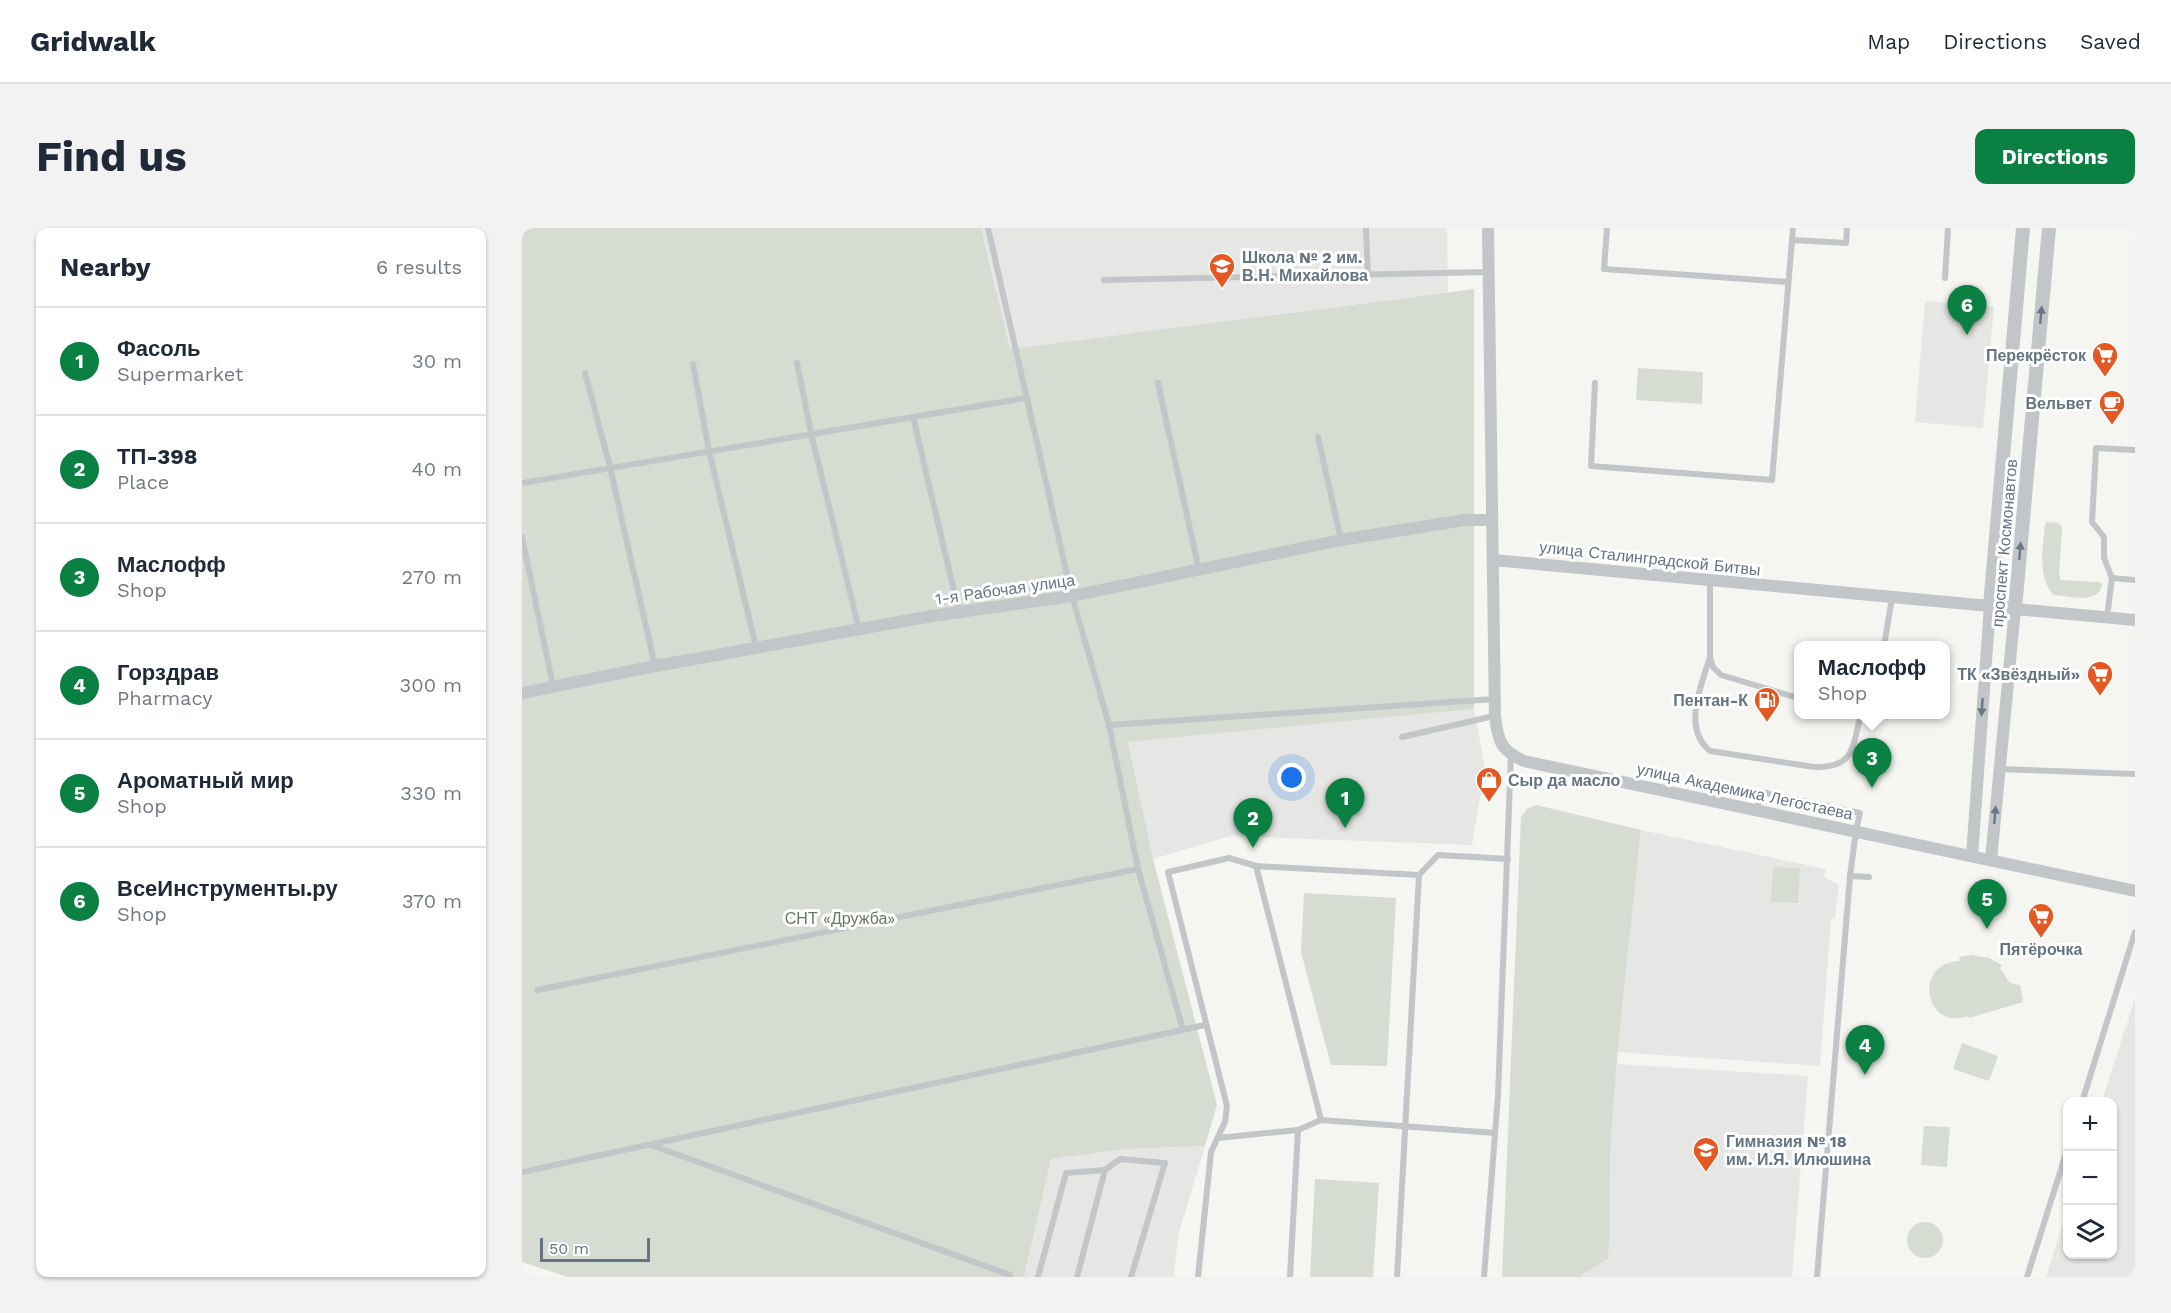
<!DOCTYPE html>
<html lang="en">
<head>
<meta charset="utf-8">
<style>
	:root { --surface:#fff; --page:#f2f2f3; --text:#1f2937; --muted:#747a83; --line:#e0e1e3; --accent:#0b8043 }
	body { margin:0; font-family:"Work Sans",sans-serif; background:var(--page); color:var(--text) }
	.controls { position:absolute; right:18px; bottom:18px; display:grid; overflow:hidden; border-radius:12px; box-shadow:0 2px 4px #0004 }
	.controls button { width:54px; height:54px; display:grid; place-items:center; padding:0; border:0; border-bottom:2px solid var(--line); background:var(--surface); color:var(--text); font:30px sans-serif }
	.scale { position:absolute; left:18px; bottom:15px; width:110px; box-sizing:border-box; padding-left:6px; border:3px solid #647483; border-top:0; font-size:16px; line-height:21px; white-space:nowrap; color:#647483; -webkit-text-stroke:4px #fff; paint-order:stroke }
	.you { position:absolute; left:770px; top:550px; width:21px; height:21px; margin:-15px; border:4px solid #fff; border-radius:50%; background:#1a73e8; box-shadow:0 0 0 9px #1a73e833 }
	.badge { display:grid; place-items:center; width:39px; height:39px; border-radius:50%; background:var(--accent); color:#fff; font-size:20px; font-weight:700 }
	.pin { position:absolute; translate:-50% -50px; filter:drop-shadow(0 2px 3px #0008) }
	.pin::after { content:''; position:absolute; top:32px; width:21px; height:18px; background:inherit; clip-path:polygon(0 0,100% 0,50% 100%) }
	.popup { position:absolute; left:1272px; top:413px; width:156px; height:78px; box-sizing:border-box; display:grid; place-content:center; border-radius:12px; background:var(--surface); filter:drop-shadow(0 2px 4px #0005); font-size:20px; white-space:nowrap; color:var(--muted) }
	.popup b { font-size:22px; color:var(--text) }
	.popup::after { content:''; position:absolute; left:50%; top:100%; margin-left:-12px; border:12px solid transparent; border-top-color:var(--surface) }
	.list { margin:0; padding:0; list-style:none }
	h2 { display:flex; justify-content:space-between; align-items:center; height:78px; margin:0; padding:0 24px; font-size:26px }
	h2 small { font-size:20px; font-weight:400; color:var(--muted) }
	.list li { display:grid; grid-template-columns:39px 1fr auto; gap:18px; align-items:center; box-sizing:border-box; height:108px; padding:0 24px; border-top:2px solid var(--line) }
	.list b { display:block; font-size:22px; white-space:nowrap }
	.list p { margin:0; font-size:20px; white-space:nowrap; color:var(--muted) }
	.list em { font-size:20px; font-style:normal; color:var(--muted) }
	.icon { flex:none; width:33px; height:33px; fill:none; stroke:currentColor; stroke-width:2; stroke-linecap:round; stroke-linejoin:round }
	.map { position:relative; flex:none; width:1613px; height:1049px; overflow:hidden; border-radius:12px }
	header { display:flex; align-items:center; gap:36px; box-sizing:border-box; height:84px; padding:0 30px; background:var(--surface); border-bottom:2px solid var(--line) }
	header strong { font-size:28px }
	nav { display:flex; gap:33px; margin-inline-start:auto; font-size:21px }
	.intro { display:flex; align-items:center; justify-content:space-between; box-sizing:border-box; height:144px; padding:0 36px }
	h1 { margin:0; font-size:42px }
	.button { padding:15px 27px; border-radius:12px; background:var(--accent); color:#fff; font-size:21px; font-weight:700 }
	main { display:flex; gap:36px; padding:0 36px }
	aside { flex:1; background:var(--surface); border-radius:12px; box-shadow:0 2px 4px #0004 }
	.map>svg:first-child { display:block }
</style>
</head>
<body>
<header>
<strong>Gridwalk</strong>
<nav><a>Map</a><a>Directions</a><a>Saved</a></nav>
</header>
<div class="intro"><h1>Find us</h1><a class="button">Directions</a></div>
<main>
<aside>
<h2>Nearby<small>6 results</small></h2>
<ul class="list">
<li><span class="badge">1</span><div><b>Фасоль</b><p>Supermarket</p></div><em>30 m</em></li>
<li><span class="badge">2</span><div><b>ТП-398</b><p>Place</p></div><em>40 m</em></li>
<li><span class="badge">3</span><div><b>Маслофф</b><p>Shop</p></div><em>270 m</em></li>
<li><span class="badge">4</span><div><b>Горздрав</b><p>Pharmacy</p></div><em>300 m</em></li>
<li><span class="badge">5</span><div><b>Ароматный мир</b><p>Shop</p></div><em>330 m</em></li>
<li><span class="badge">6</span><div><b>ВсеИнструменты.ру</b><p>Shop</p></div><em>370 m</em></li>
</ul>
</aside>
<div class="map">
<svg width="1613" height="1049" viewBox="0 0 1613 1049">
	<rect width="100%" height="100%" fill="#f5f5f1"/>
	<!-- built -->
	<g fill="#e6e7e5">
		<polygon points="459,0 925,0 926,64 488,121"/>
		<polygon points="1403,73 1472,79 1461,200 1393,194"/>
		<polygon points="952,481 963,541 950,617 708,608 631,631 606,514"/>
		<polygon points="1119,602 1304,641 1302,649 1317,657 1313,691 1309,691 1298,838 1095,824"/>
		<polygon points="1613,770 1613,1049 1524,1049 1545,983 1546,1026 1590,1026 1590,874 1580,873"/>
		<polygon points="1095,836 1286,848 1270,1049 1058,1049 1061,1046 1086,1031 1089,897"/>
		<polygon points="683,918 656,1008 652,1049 502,1049 529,931 605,921"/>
	</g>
	<!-- green -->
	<g fill="#d6dcd2">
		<polygon points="0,0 459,0 488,121 952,61 952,481 606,514 631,631 695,877 683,918 605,921 529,931 502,1049 46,1049 0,1034"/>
		<polygon points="1116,140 1181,144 1180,176 1114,172"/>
		<path d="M1525,294L1536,295L1540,299L1537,347L1539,352L1577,354L1580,356C1578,377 1547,368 1532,367C1515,350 1521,319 1523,297Z"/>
		<path d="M1014,577L1119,602C1109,699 1097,796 1090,894C1086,940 1090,985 1086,1031L1061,1046L1058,1049H980L999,589L1005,581Z"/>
		<polygon points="1251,639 1278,640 1276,675 1249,674"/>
		<polygon points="782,665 874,670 865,838 809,837 779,724"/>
		<path d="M1450,727L1467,730L1480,737L1478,740L1488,755L1498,757L1501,774L1447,790L1446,788C1404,804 1389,735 1438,733L1437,729Z"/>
		<polygon points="1440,815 1476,828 1467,853 1431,841"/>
		<polygon points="1402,898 1428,899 1425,939 1399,937"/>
		<polygon points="793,951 857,955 851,1049 788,1049"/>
		<circle cx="1403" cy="1012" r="18"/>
	</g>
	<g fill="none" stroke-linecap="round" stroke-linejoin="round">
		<!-- service -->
		<g stroke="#c2c6c9" stroke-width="6">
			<polyline points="466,0 550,368 587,497 616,641 661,802"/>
			<polyline points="844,0 846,47"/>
			<polyline points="1085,0 1082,41 1266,54"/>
			<polyline points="1270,12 1324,15 1325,0"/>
			<polyline points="1423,50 1426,0"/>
			<polyline points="582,52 967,44"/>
			<polyline points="275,135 289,205 337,401"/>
			<polyline points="171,136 187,223 234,419"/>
			<polyline points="63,145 88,239 133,438"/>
			<polyline points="636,155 677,342"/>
			<polyline points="1073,155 1069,238 1250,252 1271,0"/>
			<polyline points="391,189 437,384"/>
			<polyline points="796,209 819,312"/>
			<polyline points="0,255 504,170"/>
			<polyline points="0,309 31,458"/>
			<polyline points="1590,350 1613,352"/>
			<polyline points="1188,353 1188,429 1191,439 1199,447 1276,470"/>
			<polyline points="1585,389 1590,350 1582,330 1582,309 1570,294 1574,220 1613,222"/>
			<polyline points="1362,418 1370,370"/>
			<path d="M1188,429C1179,458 1160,500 1188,523L1292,539C1333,540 1330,520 1339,486"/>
			<polyline points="587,497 973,471"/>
			<polyline points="880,509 972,488"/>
			<polyline points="1478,541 1613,546"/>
			<polyline points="1235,582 1239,564 1338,585 1334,603 1328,648 1295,1049"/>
			<polyline points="734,638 799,892"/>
			<polyline points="1328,648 1347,649"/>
			<polyline points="15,762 616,641"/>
			<polyline points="1560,874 1613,704"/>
			<polyline points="696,910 776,902 799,892 973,905"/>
			<polyline points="129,917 488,1047"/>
			<polyline points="0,944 683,797"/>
			<polyline points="516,1049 544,945 583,942 598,931 643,935 609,1049"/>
			<polyline points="555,1049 583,942"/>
			<polyline points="676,1049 689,924 703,894 705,878 646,644 707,630 734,638 897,647 916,627 986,631"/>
			<polyline points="768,1049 776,902"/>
			<polyline points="875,1049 897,647"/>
			<polyline points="962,1049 976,867 989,527"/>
			<polyline points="1505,1049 1546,919"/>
		</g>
		<!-- minor -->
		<g stroke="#c2c6c9" stroke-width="12">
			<path d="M966,0L973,488C976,513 978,522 1002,533L1613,663"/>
			<polyline points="971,332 1468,378 1450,628"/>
			<polyline points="0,465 133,438 410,388 550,368 819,312 942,292 970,292"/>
			<polyline points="1469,632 1493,381 1613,392"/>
		</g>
		<!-- tertiary -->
		<polyline stroke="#c2c6c9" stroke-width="14" points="1501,0 1468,378 1493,381 1527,0"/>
	</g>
	<!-- one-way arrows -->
	<defs><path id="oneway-solid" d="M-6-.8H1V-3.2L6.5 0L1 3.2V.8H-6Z" transform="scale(1.5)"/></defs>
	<g fill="#697886">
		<use href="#oneway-solid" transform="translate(1519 87) rotate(-85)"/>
		<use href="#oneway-solid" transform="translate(1498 323) rotate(-85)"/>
		<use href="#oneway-solid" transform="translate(1460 479) rotate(94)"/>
		<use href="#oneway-solid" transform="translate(1473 587) rotate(-85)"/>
	</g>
	<!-- icons -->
	<defs>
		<g id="school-pin" transform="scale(1.35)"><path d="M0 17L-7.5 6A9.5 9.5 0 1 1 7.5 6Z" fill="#e45823" stroke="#fff"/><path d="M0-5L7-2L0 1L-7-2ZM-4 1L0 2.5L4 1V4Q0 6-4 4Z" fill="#fff"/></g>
		<g id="supermarket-pin" transform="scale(1.35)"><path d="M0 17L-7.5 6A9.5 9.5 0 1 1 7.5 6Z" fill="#e45823" stroke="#fff"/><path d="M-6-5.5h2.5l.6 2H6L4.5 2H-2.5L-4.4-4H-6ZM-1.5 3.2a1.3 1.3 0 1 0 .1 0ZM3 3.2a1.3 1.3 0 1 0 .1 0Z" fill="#fff"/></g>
		<g id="cafe-pin" transform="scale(1.35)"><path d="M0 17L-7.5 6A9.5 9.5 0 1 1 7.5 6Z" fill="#e45823" stroke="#fff"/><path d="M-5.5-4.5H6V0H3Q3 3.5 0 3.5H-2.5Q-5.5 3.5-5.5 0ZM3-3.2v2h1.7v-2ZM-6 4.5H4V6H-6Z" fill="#fff"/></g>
		<g id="fuel-pin" transform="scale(1.35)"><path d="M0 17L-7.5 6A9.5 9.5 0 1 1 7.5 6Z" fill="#e45823" stroke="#fff"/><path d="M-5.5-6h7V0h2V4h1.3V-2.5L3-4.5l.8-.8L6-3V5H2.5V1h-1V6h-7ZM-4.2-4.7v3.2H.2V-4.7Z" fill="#fff"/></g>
		<g id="shop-pin" transform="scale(1.35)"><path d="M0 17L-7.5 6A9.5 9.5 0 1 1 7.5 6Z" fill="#e45823" stroke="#fff"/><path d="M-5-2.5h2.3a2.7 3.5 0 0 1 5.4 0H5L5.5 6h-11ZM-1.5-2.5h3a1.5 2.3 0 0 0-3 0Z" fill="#fff"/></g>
	</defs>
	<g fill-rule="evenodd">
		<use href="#school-pin" x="700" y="38"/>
		<use href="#supermarket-pin" x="1583" y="127"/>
		<use href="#cafe-pin" x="1590" y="175"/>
		<use href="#supermarket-pin" x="1578" y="446"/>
		<use href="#fuel-pin" x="1245" y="472"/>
		<use href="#shop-pin" x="967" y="552"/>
		<use href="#supermarket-pin" x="1519" y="688"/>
		<use href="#school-pin" x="1184" y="922"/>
	</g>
	<g text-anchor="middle" stroke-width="6" stroke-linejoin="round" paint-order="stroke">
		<!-- poi labels -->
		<g font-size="16" font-weight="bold" fill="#647483" stroke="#fff" text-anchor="end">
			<text x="720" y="35" text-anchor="start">Школа № 2 им.<tspan x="720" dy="18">В.Н. Михайлова</tspan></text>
			<text x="1564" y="133">Перекрёсток</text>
			<text x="1570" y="181">Вельвет</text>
			<text x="1558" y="452">ТК «Звёздный»</text>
			<text x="1226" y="478">Пентан-К</text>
			<text x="986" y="558" text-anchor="start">Сыр да масло</text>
			<text x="1519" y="727" text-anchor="middle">Пятёрочка</text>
			<text x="1204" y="919" text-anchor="start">Гимназия № 18<tspan x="1204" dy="18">им. И.Я. Илюшина</tspan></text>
		</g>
		<!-- street labels -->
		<g font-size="16" fill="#647483" stroke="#fff">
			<text transform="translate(1482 315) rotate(-85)" y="6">проспект Космонавтов</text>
			<text transform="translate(1128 330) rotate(6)" y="6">улица Сталинградской Битвы</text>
			<text transform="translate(483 361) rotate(-8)" y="6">1-я Рабочая улица</text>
			<text transform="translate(1223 563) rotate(12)" y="6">улица Академика Легостаева</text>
		</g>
		<!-- park labels -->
		<g font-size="16" fill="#667a63" stroke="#fff">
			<text x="318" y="696">СНТ «Дружба»</text>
		</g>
	</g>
</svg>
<div class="controls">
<button>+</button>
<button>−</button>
<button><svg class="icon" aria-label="layers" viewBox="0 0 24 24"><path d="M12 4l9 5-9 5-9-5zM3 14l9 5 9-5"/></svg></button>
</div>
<div class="scale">50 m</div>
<div class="you"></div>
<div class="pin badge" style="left:823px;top:600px">1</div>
<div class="pin badge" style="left:731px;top:620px">2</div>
<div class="pin badge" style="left:1350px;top:560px">3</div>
<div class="popup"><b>Маслофф</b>Shop</div>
<div class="pin badge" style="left:1343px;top:847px">4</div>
<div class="pin badge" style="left:1465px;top:701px">5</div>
<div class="pin badge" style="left:1445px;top:107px">6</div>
</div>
</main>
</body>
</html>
